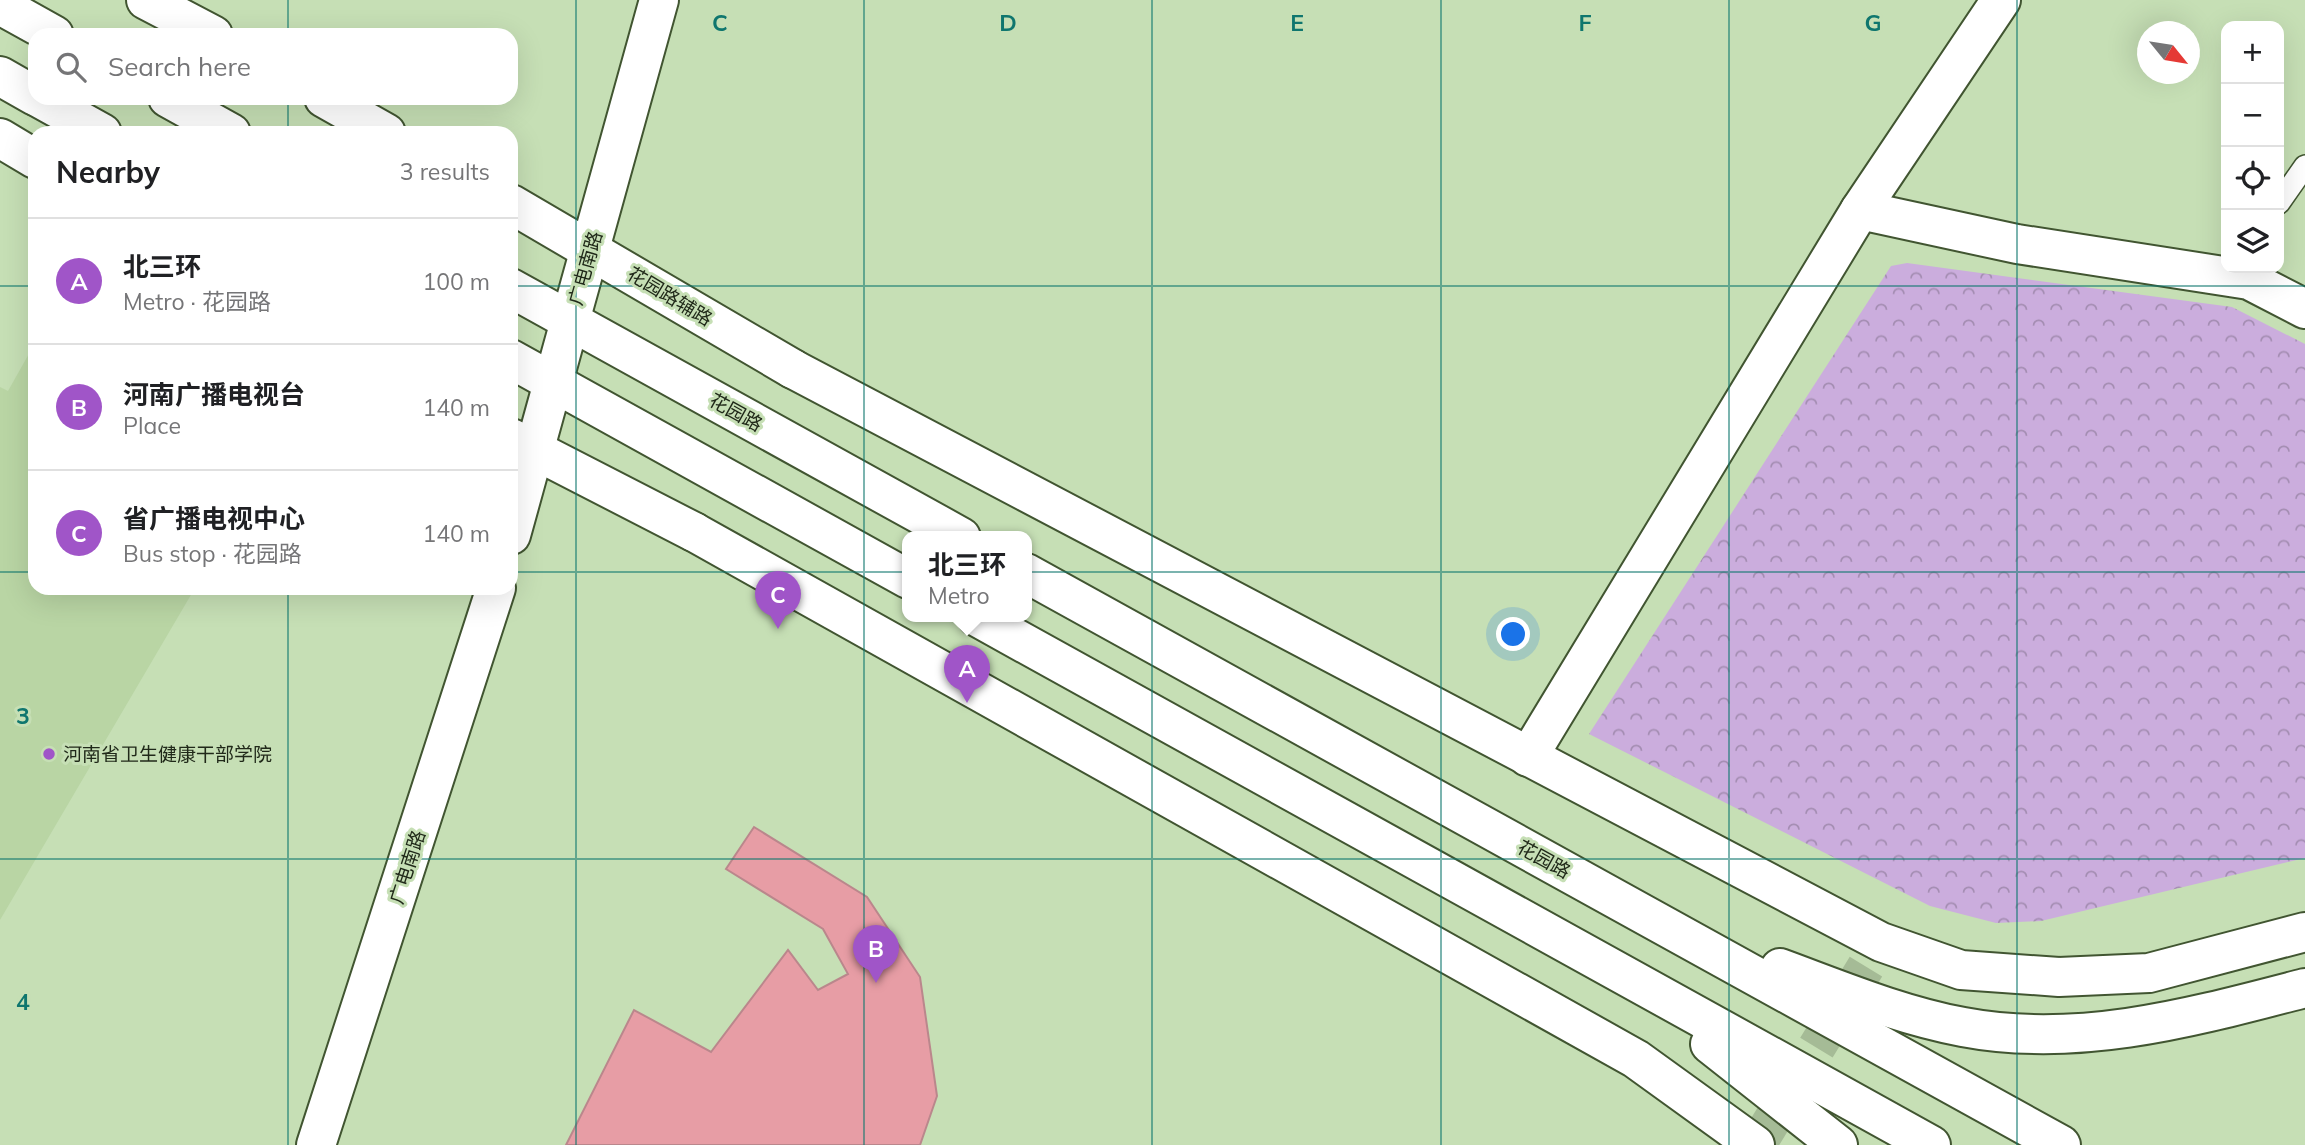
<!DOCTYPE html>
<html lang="en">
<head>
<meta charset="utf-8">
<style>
	:root { --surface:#fff; --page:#f6f6f6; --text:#202124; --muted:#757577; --line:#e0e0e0; --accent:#a055c8 }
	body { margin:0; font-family:Mulish,"Noto Sans SC",sans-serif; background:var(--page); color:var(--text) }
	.controls { position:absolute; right:21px; top:21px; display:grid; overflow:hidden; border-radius:14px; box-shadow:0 7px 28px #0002 }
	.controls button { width:63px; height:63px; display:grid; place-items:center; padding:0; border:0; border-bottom:2px solid var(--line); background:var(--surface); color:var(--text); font:35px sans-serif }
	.compass { position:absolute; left:2137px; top:21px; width:63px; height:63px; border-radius:50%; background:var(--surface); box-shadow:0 7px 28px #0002; rotate:120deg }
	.you { position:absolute; left:1514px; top:635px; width:24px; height:24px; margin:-18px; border:5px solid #fff; border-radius:50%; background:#1a73e8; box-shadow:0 0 0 10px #1a73e833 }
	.badge { display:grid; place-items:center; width:46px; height:46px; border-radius:50%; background:var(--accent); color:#fff; font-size:23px; font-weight:700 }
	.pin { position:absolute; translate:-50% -58px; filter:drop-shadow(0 2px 4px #0008) }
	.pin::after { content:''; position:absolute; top:37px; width:24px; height:21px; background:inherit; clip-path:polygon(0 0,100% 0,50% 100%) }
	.popup { position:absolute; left:902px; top:531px; width:130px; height:91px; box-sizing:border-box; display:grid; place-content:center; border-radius:14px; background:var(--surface); filter:drop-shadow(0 2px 5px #0005); font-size:23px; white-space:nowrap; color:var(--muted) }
	.popup b { font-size:26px; color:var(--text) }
	.popup::after { content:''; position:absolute; left:50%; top:100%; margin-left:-14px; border:14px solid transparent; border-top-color:var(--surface) }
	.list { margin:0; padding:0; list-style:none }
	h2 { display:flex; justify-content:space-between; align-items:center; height:91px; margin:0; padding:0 28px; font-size:30px }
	h2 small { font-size:23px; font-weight:400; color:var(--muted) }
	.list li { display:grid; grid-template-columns:46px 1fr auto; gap:21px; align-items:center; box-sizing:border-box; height:126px; padding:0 28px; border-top:2px solid var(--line) }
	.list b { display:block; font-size:26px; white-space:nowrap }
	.list p { margin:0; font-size:23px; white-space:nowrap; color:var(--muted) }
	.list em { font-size:23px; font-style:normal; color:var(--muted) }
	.icon { flex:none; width:38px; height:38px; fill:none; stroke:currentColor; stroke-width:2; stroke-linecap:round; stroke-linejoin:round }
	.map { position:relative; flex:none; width:2305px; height:1145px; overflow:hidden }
	.search { position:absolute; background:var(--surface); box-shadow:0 7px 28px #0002; left:28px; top:28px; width:490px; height:77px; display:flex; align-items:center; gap:18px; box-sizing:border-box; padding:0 24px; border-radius:21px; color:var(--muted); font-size:26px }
	.panel { position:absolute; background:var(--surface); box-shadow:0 7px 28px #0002; left:28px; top:126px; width:490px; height:469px; border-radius:21px }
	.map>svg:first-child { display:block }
</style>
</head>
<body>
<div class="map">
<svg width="2305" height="1145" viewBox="0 0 2305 1145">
	<defs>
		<pattern id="park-crowns" width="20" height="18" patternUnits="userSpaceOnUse" patternTransform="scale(1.75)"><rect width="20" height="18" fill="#cbaddd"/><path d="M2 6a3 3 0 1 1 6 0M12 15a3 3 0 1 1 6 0" fill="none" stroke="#a48db2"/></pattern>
	</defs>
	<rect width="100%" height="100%" fill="#c6dfb5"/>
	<!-- built -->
	<polygon fill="#b9d5a4" points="35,343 35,588 195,588 0,920 0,387 8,391"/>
	<!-- park -->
	<polygon fill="url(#park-crowns)" points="1907,263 2232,307 2305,344 2305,858 2041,921 1996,923 1930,906 1589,734 1891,266"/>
	<!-- building -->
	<polygon fill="#e79da5" stroke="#ba878c" stroke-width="2" points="754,827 867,897 920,977 937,1096 920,1145 566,1145 634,1010 711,1052 788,950 818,990 848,974 823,929 726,869"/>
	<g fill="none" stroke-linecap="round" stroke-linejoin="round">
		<!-- secondary-tunnel -->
		<polyline stroke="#a5bb96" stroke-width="38" stroke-dasharray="38 19" stroke-linecap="butt" points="1757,1145 1881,942"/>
		<!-- lane casing -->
		<g stroke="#415531" stroke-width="24">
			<polyline id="lane" points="2279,203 2305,166"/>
		</g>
		<!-- street casing -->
		<g stroke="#415531" stroke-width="42">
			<g id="street">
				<polyline points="146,0 213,35"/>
				<polyline points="324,98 386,133"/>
				<polyline points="0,138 35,159"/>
				<polyline points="511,204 793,369"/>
				<polyline points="1860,210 2017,244 2249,280 2305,309"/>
				<polyline points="570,321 659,0"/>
				<polyline points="511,438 694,532"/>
				<polyline points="1528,757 1860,210 2001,0"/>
			</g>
		</g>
		<!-- secondary casing -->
		<g stroke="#415531" stroke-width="42">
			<g id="secondary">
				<polyline points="793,369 1881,942 1961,970 2059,977 2149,973 2305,932"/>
				<polyline points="694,532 1636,1059 1755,1145"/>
				<polyline points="511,535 570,321"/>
				<polyline points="316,1145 496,588"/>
			</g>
		</g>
		<!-- primary casing -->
		<g stroke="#415531" stroke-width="42">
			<g id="primary">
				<polyline points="0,5 54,35"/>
				<polyline points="0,76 35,96"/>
				<polyline points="39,98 102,133"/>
				<polyline points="168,98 231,133"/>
				<polyline points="511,288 961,537"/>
				<polyline points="511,359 908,579"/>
				<polyline points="1026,573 2061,1145"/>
				<polyline points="977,617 1931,1145"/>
				<path d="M1780,968C1840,990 1899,1015 1963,1027C2079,1049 2193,1017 2305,988"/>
				<polyline points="1710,1044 1838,1145"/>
			</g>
		</g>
		<!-- lane -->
		<use href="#lane" stroke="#fff" stroke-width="21"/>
		<!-- street -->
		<use href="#street" stroke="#fff" stroke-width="38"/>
		<!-- secondary -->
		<use href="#secondary" stroke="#fff" stroke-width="38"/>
		<!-- primary -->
		<use href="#primary" stroke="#fff" stroke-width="38"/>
	</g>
	<!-- grid -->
	<path fill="none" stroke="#0f766e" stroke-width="2" stroke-opacity="0.55" d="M288,0V35M576,0V1145M864,0V1145M1152,0V1145M1441,0V1145M1729,0V1145M2017,0V1145M288,98V133M0,286H35M511,286H2305M0,572H35M511,572H2305M288,588V1145M0,859H2305"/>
	<!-- markers -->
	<circle fill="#a055c8" stroke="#c6dfb5" stroke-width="2.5" cx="49" cy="754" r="7"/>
	<g text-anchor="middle" stroke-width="6" stroke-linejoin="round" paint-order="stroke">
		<!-- street labels -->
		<g font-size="19" fill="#202919" stroke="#c6dfb5">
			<text transform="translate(585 268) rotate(-74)" y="7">广电南路</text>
			<text transform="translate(670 296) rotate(31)" y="7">花园路辅路</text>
			<text transform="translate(736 412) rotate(29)" y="7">花园路</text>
			<text transform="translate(1544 859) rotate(29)" y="7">花园路</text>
			<text transform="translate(407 867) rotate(-72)" y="7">广电南路</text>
		</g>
		<!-- poi labels -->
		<g font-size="19" fill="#202919" stroke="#c6dfb5" text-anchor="start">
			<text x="63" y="761">河南省卫生健康干部学院</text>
		</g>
	</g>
	<g font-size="23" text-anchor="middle" font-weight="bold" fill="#0f766e" stroke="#c6dfb5" stroke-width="6" stroke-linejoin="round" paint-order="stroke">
		<text x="720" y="31">C</text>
		<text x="1008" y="31">D</text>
		<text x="1297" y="31">E</text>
		<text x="1585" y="31">F</text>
		<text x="1873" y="31">G</text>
		<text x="23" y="724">3</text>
		<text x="23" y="1010">4</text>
	</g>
</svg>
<div class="controls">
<button>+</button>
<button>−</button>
<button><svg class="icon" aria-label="locate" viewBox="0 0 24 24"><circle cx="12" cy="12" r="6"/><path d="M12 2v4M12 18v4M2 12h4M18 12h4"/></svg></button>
<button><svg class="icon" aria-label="layers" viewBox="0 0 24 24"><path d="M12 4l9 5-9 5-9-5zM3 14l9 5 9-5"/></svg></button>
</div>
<svg class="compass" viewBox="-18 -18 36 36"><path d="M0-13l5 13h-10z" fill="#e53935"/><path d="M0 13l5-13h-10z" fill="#757577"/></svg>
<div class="you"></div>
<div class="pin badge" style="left:967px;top:703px">A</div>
<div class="popup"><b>北三环</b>Metro</div>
<div class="pin badge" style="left:876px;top:983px">B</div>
<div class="pin badge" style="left:778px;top:629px">C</div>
<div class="search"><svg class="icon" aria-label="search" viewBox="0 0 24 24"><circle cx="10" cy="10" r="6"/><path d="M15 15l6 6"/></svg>Search here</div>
<section class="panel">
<h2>Nearby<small>3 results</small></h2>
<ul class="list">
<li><span class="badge">A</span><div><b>北三环</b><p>Metro · 花园路</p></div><em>100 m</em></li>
<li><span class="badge">B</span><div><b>河南广播电视台</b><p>Place</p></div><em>140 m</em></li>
<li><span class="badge">C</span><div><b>省广播电视中心</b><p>Bus stop · 花园路</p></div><em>140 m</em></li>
</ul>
</section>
</div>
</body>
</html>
